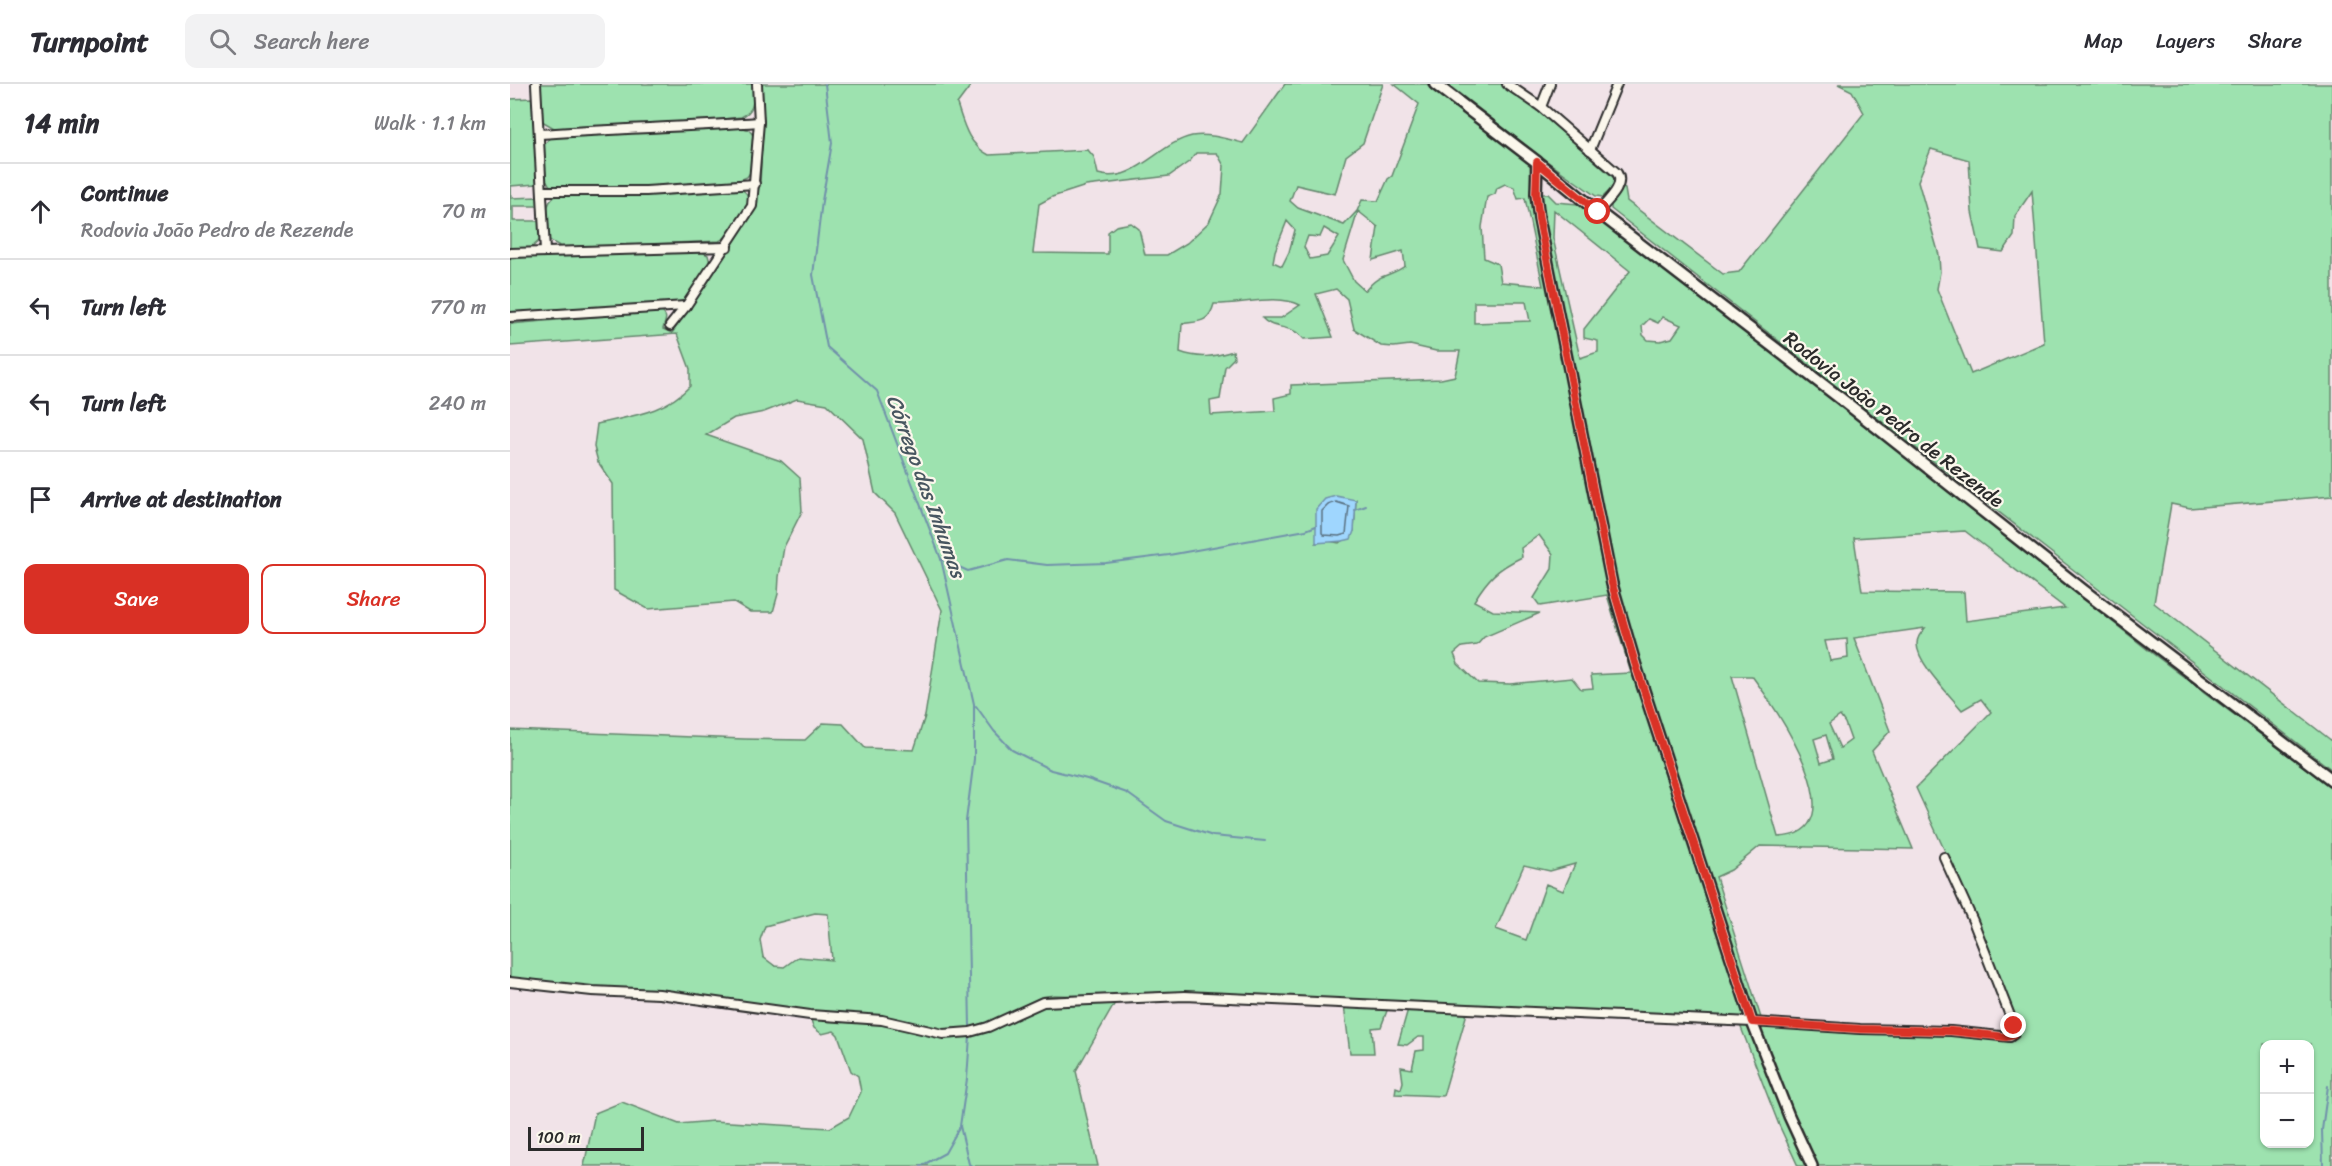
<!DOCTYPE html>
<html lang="en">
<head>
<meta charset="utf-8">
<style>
	:root { --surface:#fff; --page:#f2f2f3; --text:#2b2b33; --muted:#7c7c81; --line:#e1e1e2; --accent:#d93025 }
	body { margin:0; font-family:Sriracha,sans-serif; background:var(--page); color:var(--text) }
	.controls { position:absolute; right:18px; bottom:18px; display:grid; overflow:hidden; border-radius:12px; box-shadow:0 2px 4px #0004 }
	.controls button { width:54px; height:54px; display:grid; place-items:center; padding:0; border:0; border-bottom:2px solid var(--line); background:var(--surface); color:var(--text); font:30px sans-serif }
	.scale { position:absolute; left:18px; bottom:15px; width:116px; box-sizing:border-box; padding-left:6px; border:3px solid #2b2b2b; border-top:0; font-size:16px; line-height:21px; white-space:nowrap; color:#2b2b2b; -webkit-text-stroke:4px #fbf7ec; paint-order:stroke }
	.stop { position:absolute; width:18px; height:18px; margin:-14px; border:4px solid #d93025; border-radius:50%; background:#fff }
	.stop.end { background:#d93025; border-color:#fff; box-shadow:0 2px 6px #0008 }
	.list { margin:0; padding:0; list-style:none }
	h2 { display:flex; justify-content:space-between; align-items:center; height:78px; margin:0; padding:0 24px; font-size:26px }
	h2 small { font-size:20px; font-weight:400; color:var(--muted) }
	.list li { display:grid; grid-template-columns:39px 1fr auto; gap:18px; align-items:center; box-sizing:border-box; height:96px; padding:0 24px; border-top:2px solid var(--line) }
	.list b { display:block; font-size:22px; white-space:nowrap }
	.list p { margin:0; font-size:20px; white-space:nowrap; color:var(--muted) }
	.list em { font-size:20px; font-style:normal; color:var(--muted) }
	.actions { display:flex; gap:12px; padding:18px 24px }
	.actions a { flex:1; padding:14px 0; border:2px solid var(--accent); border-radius:12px; text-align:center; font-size:21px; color:var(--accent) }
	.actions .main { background:var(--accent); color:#fff }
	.icon { flex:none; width:33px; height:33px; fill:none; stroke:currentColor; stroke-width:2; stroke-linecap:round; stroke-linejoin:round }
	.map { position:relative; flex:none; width:1822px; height:1082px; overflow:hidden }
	header { display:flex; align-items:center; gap:36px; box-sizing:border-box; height:84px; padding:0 30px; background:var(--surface); border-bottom:2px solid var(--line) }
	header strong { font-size:28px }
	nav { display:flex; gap:33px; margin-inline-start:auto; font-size:21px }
	.search { width:420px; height:54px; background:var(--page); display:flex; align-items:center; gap:15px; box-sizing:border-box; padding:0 21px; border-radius:12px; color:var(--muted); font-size:22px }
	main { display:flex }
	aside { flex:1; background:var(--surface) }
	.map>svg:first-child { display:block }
</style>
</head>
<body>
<header>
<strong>Turnpoint</strong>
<div class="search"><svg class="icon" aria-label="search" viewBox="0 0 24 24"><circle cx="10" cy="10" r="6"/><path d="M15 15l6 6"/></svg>Search here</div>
<nav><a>Map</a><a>Layers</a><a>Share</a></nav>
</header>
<main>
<aside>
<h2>14 min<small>Walk · 1.1 km</small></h2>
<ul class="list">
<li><svg class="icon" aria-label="ahead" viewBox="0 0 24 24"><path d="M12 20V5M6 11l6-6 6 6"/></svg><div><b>Continue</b><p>Rodovia João Pedro de Rezende</p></div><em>70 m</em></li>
<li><svg class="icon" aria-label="left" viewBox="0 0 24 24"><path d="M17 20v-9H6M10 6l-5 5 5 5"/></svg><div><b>Turn left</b></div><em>770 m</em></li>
<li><svg class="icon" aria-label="left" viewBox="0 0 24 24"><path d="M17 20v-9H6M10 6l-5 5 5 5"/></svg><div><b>Turn left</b></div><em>240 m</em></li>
<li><svg class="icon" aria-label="arrive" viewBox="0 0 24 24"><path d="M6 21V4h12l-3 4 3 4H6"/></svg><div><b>Arrive at destination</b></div></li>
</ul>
<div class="actions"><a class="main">Save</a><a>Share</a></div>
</aside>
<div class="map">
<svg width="1822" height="1082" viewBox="0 0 1822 1082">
	<rect width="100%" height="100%" fill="#f1e3e8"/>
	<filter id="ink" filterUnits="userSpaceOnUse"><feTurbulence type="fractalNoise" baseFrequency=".0167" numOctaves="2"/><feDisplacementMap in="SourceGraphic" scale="12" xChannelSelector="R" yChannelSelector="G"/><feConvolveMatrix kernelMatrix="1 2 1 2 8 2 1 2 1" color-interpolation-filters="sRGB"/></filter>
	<g filter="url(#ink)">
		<!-- green -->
		<g fill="#9de2af" stroke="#64866d" stroke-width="1.5" fill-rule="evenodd">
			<path d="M31,0H243C243,15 246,27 231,33L168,40L44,44L32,37L29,3Z"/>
			<path d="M252,0H462L447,20C454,41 458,60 479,71L578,66L584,73L588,90C624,101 649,59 682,52C698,49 717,55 733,59L775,0H873L853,59L836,72L825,110L786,101L780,117L788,124L834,141L847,127L852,116L868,117L878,95L882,92L909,20L884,0H917L1020,78L1022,109L1100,501L1236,930L1234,933L978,923L544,911L531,913L477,939L447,947H434L371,933L299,928L0,896V646L234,655L295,656L313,639L333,640L355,664L404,666L415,632L432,526L385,429L365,409L353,355L317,320L287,315L254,328L224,334L196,351L271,377L290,394L292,427L274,463L269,493L268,510L263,528H240L224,518L138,525L104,506L103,400L88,378L84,363L87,340C120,332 155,329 180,302V285L167,250L0,262V240L151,227C159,234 155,236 153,245L162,249L220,164L244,123L250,100L253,37ZM686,69H707L714,82L712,110L699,138L677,159L657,171H635L629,145L621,139L606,142L598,148V170L523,169L529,120L542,113L576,102L659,92L680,77ZM995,100L1004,103L1008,115L1015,114L1033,202L991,198L988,180L974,174L972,143L977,113L985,110L987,104ZM848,127L868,143L863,176L893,167L895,182C877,195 871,187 855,207L844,197L833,176ZM777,137L785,146L779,168L772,182L763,178L765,167ZM814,144L829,153L817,172L800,175L794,163L798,152L810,153ZM826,205L837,215L844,245L871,262L884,263L900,261L926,267H950L945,292L931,295L781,301V310L764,314L765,327L701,331L700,317L710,315L715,283L724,274L723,267C704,273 689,275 670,268L672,240C689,237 699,239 704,220C730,221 768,209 790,221L771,234H752C763,247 781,239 794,255L823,253L806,210ZM964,218H1016L1020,237L964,239ZM846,416L844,447L829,459L819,457L806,459ZM1029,451L1043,470L1042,485L1024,514L1030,522L1097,511L1121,589L1081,591L1083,604L1071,605L1062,594L1000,600L968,599L948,580L944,570L952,563L967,561L974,553L1030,529L983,527L964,517C978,494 987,485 1012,473L1011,464ZM1065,780L1053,807L1036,800L1016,856L986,845L1014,781L1040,787ZM305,829L318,830L322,876L288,873L274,883L265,882L253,873L250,856L255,842Z"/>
			<polygon points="937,0 992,0 1027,26 1105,95 1105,101 1093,113 1086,112 1031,73"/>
			<path d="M1328,0H1822V412L1680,424L1661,420L1644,519L1822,657V686L1335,309L1101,125V118L1111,103L1115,105L1117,117L1213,190L1229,188L1354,29L1342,7ZM1421,65L1459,76L1462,128L1470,165L1493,168L1504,152L1505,132L1522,107L1534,259L1461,290L1427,205L1430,188L1429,171L1408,97Z"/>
			<polygon points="22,14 27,100 0,102 1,114 28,113 28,122 3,122 3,137 29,137 30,156 21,164 0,165 0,15"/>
			<polygon points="231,43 239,46 243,51 242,86 237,93 230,96 137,103 49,103 40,102 36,95 33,62 39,55 44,53"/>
			<path d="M227,104C231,105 237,108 238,113C241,125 220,153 209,157L53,164L39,156C38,140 31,120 47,111L134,110Z"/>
			<path d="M1030,110H1038L1046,118L1068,120L1327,319L1638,566L1822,704V1082H1305L1250,948L1253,943L1351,950H1441L1480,955H1496L1505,951L1466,835L1406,704L1481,628L1471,615L1452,626C1440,611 1407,579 1407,560C1407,553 1411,549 1415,544L1344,554L1380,647L1362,667L1403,765L1250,762L1221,786L1206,793L1252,937L1245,936L1104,499L1031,136ZM1044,126L1120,187L1074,245V254L1088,257V268L1070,274L1043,154ZM1153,233L1171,241L1162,254L1150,257L1138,256L1133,251L1132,242L1139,235L1148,239ZM1455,447L1555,524L1456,537L1454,508L1352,507L1344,454ZM1337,555L1338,574L1320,577L1315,557ZM1222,592H1242C1264,621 1353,750 1268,753ZM1330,632L1335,639L1341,656L1330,664L1319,640ZM1316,651L1323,675L1311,679L1304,655ZM1754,960H1800V1060H1754Z"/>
			<polygon points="192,168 198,171 200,179 175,216 169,218 0,228 0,175 34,171"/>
			<polygon points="555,919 605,919 566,987 588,1082 74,1082 85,1029 112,1018 169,1040 203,1037 320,1044 339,1033 351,1008 348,992 341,987 328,951 324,947 312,950 304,944 300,934 357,937 433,954 460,952 491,941 524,923"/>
			<polygon points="834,921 878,924 871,943 862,944 864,969 840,969"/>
			<polygon points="898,925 957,929 933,1012 885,1010 886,1003 891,1005 893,998 891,983 902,985 906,967 914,966 914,953 908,953 897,961 888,960"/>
			<polygon points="1239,940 1298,1082 1288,1082 1269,1041 1230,941"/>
		</g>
		<!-- water -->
		<path fill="#9fd6fe" stroke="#7192aa" stroke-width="1.5" d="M826,412L846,416L844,447L841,455C829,459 818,457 806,459V425L815,415Z"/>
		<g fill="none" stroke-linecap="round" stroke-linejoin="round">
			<!-- shore -->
			<polygon stroke="#596f7f" stroke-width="1.5" points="826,418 839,422 836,450 829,452 814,451 812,449 812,427 818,421"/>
			<!-- stream -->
			<g stroke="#7192aa" stroke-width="2">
				<polyline points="315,0 322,59 312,117 303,191 317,263 367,307 431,475 464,620 464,675 456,737 460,943"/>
				<polyline points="845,426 856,422"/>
				<polyline points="431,475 458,487 498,476 537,481 596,479 659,471 796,446 806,442"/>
				<polyline points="466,622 484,647 502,666 541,686 577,695 617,709 656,737 703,752 755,757"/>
				<polyline points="460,952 457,995 450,1042 459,1080 462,1082"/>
				<polyline points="411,1082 435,1069 449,1044"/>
				<polyline points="1813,1082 1812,1046 1818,1002"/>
			</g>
			<!-- minor casing -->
			<g stroke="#2b2b2b" stroke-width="12">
				<g id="minor">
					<polyline points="26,0 35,167"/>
					<path d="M997,0L1031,23L1107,89C1116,102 1096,118 1088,128"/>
					<polyline points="1031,23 1040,0"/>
					<path d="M29,50C102,45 175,43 249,38"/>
					<polyline points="1080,66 1107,0"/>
					<polyline points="32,107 136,107 245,100"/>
					<polyline points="0,169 217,163"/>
					<polyline points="0,233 176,222"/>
					<polyline points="160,242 176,222 242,122 249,38 247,0"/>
					<polyline points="0,898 82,907 149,910 300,931 372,936 433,950 460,948 478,943 533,918 675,912 1242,938 1350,945 1441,947 1500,953 1504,950 1504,942 1463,837 1434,773"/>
				</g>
			</g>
			<!-- tertiary casing -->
			<g stroke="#2b2b2b" stroke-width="14">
				<polyline id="tertiary" points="1027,78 1026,110 1029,135 1102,500 1125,579 1242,938 1279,1032 1302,1082"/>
			</g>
			<!-- secondary casing -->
			<g stroke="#2b2b2b" stroke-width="15">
				<polyline id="secondary" points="925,0 1027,78 1088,128 1330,314 1574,507 1822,696"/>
			</g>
			<!-- minor -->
			<use href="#minor" stroke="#fbf7ec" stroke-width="8"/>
			<!-- tertiary -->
			<use href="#tertiary" stroke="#fbf7ec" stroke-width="9"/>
			<!-- secondary -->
			<use href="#secondary" stroke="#fbf7ec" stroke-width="10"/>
		</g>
	</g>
	<g fill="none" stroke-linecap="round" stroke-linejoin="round" filter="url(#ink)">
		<!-- route -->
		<polyline stroke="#d93025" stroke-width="8" points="1088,128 1027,78 1026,110 1029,135 1102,500 1125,579 1242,938 1350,945 1441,947 1496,953 1504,951 1504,942"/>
	</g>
	<g text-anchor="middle" stroke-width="4.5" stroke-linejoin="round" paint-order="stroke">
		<!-- street labels -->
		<g font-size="20" fill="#2b2b2b" stroke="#fbf7ec">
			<text transform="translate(1384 335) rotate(38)" y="7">Rodovia João Pedro de Rezende</text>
		</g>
		<!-- water labels -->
		<g font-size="21" font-style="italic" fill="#485660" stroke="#fbf7ec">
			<text transform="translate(416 402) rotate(70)" y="7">Córrego das Inhumas</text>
		</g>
	</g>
</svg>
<div class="controls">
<button>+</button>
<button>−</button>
</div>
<div class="scale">100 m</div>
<div class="stop" style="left:1088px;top:128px"></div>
<div class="stop end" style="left:1504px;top:942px"></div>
</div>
</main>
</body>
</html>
